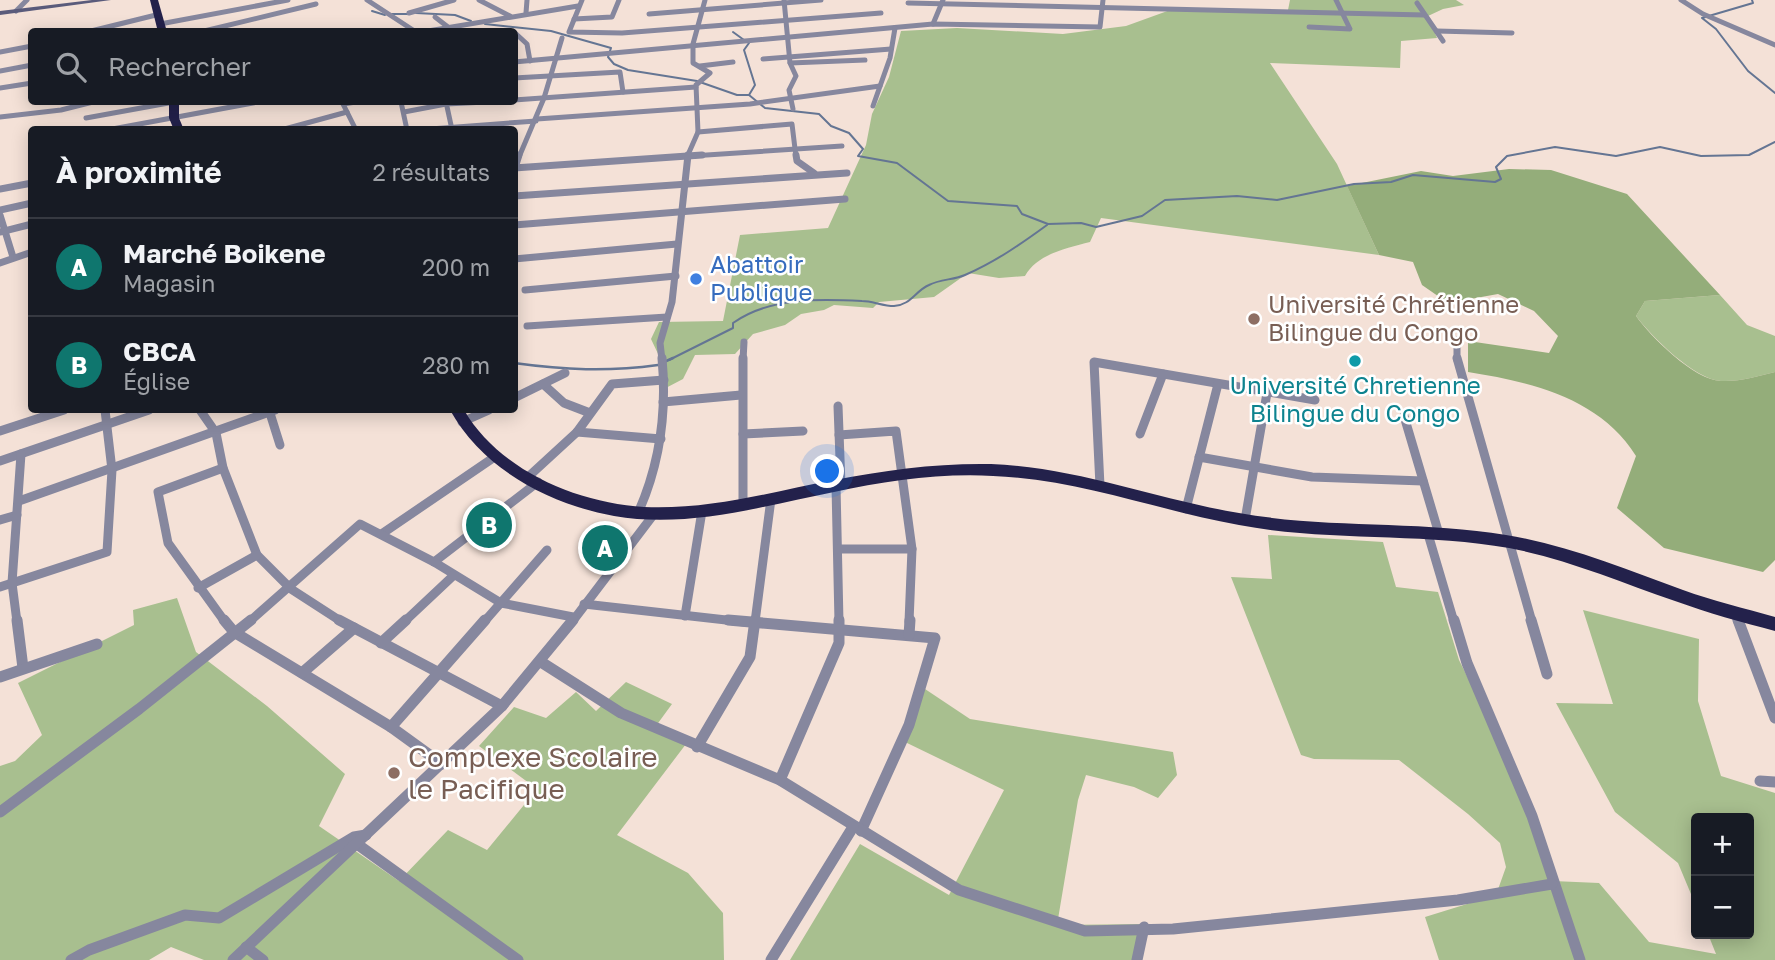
<!DOCTYPE html>
<html lang="fr">
<head>
<meta charset="utf-8">
<style>
	:root { --surface:#171b24; --page:#242831; --text:#f1f3f6; --muted:#9ea1a6; --line:#363941; --accent:#0f766e }
	body { margin:0; font-family:"Golos Text",sans-serif; background:var(--page); color:var(--text) }
	.controls { position:absolute; right:21px; bottom:21px; display:grid; overflow:hidden; border-radius:7px; box-shadow:0 4px 18px #0003 }
	.controls button { width:63px; height:63px; display:grid; place-items:center; padding:0; border:0; border-bottom:2px solid var(--line); background:var(--surface); color:var(--text); font:35px sans-serif }
	.you { position:absolute; left:828px; top:472px; width:24px; height:24px; margin:-18px; border:5px solid #fff; border-radius:50%; background:#1a73e8; box-shadow:0 0 0 10px #1a73e833 }
	.badge { display:grid; place-items:center; width:46px; height:46px; border-radius:50%; background:var(--accent); color:#fff; font-size:23px; font-weight:700 }
	.pin { position:absolute; translate:-50% -50%; border:4px solid #fff; box-shadow:0 2px 7px #0006 }
	.list { margin:0; padding:0; list-style:none }
	h2 { display:flex; justify-content:space-between; align-items:center; height:91px; margin:0; padding:0 28px; font-size:30px }
	h2 small { font-size:23px; font-weight:400; color:var(--muted) }
	.list li { display:grid; grid-template-columns:46px 1fr auto; gap:21px; align-items:center; box-sizing:border-box; height:98px; padding:0 28px; border-top:2px solid var(--line) }
	.list b { display:block; font-size:26px; white-space:nowrap }
	.list p { margin:0; font-size:23px; white-space:nowrap; color:var(--muted) }
	.list em { font-size:23px; font-style:normal; color:var(--muted) }
	.icon { flex:none; width:38px; height:38px; fill:none; stroke:currentColor; stroke-width:2; stroke-linecap:round; stroke-linejoin:round }
	.map { position:relative; flex:none; width:1775px; height:960px; overflow:hidden }
	.search { position:absolute; background:var(--surface); box-shadow:0 4px 18px #0003; left:28px; top:28px; width:490px; height:77px; display:flex; align-items:center; gap:18px; box-sizing:border-box; padding:0 24px; border-radius:7px; color:var(--muted); font-size:26px }
	.panel { position:absolute; background:var(--surface); box-shadow:0 4px 18px #0003; left:28px; top:126px; width:490px; height:287px; border-radius:7px }
	.map>svg:first-child { display:block }
</style>
</head>
<body>
<div class="map">
<svg width="1775" height="960" viewBox="0 0 1775 960">
	<rect width="100%" height="100%" fill="#f4e1d7"/>
	<!-- green -->
	<g fill="#a8bf8f">
		<path d="M1290,0H1456L1464,5L1443,9L1428,16L1437,38L1401,41L1400,68L1270,63L1337,164L1379,255L1101,218L1090,242C1067,248 1037,254 1025,276L999,278L968,273L934,297L879,302L873,308L834,305L824,310L801,314L785,325L753,334L735,354L695,355L683,379L660,391V358L651,339L659,322L723,321L740,235L828,228L866,145L872,114L889,77L901,31L957,28L1063,34L1126,26L1173,9L1288,10Z"/>
		<path d="M1720,295L1747,325L1775,336V372C1758,376 1739,382 1721,381C1695,380 1651,336 1636,316L1645,301Z"/>
		<polygon points="1268,535 1383,542 1396,587 1438,592 1459,660 1503,748 1553,881 1599,883 1649,942 1716,954 1708,934 1749,934 1749,818 1696,818 1696,906 1678,863 1615,812 1556,703 1613,704 1583,610 1699,639 1698,701 1721,776 1775,793 1775,960 1439,960 1425,917 1496,895 1506,867 1500,843 1468,814 1399,760 1314,759 1301,755 1231,577 1272,579"/>
		<polygon points="177,598 196,652 267,706 345,774 319,826 399,881 448,830 487,850 537,789 479,746 514,707 546,718 576,692 596,711 626,682 672,704 653,730 686,744 617,835 688,873 723,913 724,960 204,960 171,947 149,960 0,960 0,766 15,761 42,735 18,683 134,625 133,610"/>
		<polygon points="922,687 970,719 1173,752 1177,775 1158,798 1134,787 1086,775 1078,800 1057,925 1146,924 1136,960 790,960 860,844 949,895 1004,790 905,742"/>
	</g>
	<!-- forest -->
	<path fill="#94ad7a" d="M1509,169L1551,170L1627,194L1720,295L1645,301L1636,316C1651,337 1694,380 1721,381C1739,382 1758,376 1775,372V560L1763,572L1664,548L1617,508L1636,456C1600,398 1531,382 1468,372V341L1549,353L1558,336L1534,311L1498,294L1448,303L1422,285L1413,262L1379,255L1347,186L1421,171L1453,176Z"/>
	<g fill="none" stroke-linecap="round" stroke-linejoin="round">
		<!-- stream-far1 -->
		<g stroke="#647593" stroke-width="2">
			<polyline points="1752,0 1753,3 1702,18 1716,29 1748,71 1775,93"/>
			<polyline points="372,11 385,15"/>
			<polyline points="416,13 455,15 471,21"/>
			<polyline points="392,14 410,14"/>
			<polyline points="485,24 551,31 611,48 608,57 614,64 628,70 697,81 737,95 749,95 765,108 819,114 831,126 849,133 863,149 858,156 897,163 948,201 1017,206 1022,214 1048,224 1081,223 1096,227 1142,216 1165,200 1237,196 1277,200 1354,184 1391,182 1413,175 1495,182 1501,179 1496,167 1507,156 1555,147 1616,156 1660,147 1701,156 1749,155 1775,142"/>
			<polyline points="733,32 744,40"/>
			<polyline points="749,43 744,50 755,85 749,95"/>
			<path d="M669,360L733,328V323C770,297 818,299 862,301C872,301 883,306 894,306C911,305 915,291 929,285C940,279 954,280 965,275C995,262 1021,244 1047,225"/>
		</g>
		<!-- stream -->
		<g stroke="#647593" stroke-width="2.5">
			<polyline points="664,362 673,358"/>
			<path d="M514,363C565,370 607,372 658,365"/>
		</g>
		<!-- street-far3 -->
		<g stroke="#86879e" stroke-width="5">
			<polyline points="367,0 416,32"/>
			<polyline points="479,0 510,16"/>
			<polyline points="582,0 569,32 622,33 881,13"/>
			<polyline points="784,0 790,63 796,76 789,90 793,109"/>
			<polyline points="1681,0 1703,14 1775,45"/>
			<polyline points="908,3 1425,15"/>
			<polyline points="1417,3 1443,41"/>
			<polyline points="16,11 27,0"/>
			<polyline points="409,13 454,0"/>
			<polyline points="526,13 527,0"/>
			<polyline points="649,14 821,0"/>
			<polyline points="435,17 448,27"/>
			<polyline points="574,19 612,17 619,0"/>
			<polyline points="160,24 288,0"/>
			<polyline points="933,24 943,0"/>
			<polyline points="1309,27 1350,29 1336,0"/>
			<polyline points="1437,31 1512,33"/>
			<polyline points="87,32 156,15"/>
			<polyline points="200,32 316,4"/>
			<polyline points="422,32 578,6"/>
			<polyline points="514,32 527,44 530,61"/>
			<polyline points="0,52 32,46"/>
			<polyline points="763,59 891,49"/>
			<polyline points="514,62 933,24 1100,27 1103,0"/>
			<polyline points="790,63 865,60"/>
			<polyline points="700,66 733,62"/>
			<polyline points="0,71 32,65"/>
			<polyline points="514,78 620,72 623,92"/>
			<polyline points="0,88 32,83"/>
			<polyline points="514,100 696,87"/>
			<polyline points="342,102 356,130"/>
			<polyline points="401,102 407,130"/>
			<polyline points="446,102 451,125"/>
			<polyline points="343,104 356,102"/>
			<polyline points="873,106 890,58 895,28"/>
			<polyline points="404,112 446,104 486,102"/>
			<polyline points="0,117 61,110 93,102"/>
			<polyline points="86,118 174,102"/>
			<polyline points="537,119 750,104 880,86"/>
			<polyline points="107,130 258,102"/>
			<polyline points="281,130 347,112"/>
			<polyline points="417,130 536,121"/>
			<polyline points="698,132 792,124 796,157"/>
			<polyline points="519,157 544,98 562,38"/>
			<polyline points="676,157 842,146"/>
			<polyline points="687,157 698,132 696,85 710,73 693,63 693,44 705,0"/>
		</g>
		<!-- street-far2 -->
		<g stroke="#86879e" stroke-width="7">
			<polyline points="796,155 797,161 814,173"/>
			<polyline points="514,168 702,155"/>
			<polyline points="514,171 519,155"/>
			<polyline points="0,189 32,183"/>
			<polyline points="514,196 847,173"/>
			<polyline points="0,210 32,203"/>
			<polyline points="0,215 13,257"/>
			<polyline points="514,225 845,199"/>
			<polyline points="0,232 32,224"/>
			<polyline points="514,259 677,244"/>
			<polyline points="0,263 32,252"/>
			<polyline points="525,290 676,276"/>
			<polyline points="527,326 667,317"/>
			<polyline points="1457,340 1457,360"/>
			<polyline points="662,360 660,343 672,302 688,155"/>
			<polyline points="743,360 744,342"/>
		</g>
		<!-- street-far1 -->
		<g stroke="#86879e" stroke-width="9">
			<polyline points="1457,358 1532,622"/>
			<polyline points="543,384 564,403 590,413"/>
			<polyline points="514,398 565,373"/>
			<polyline points="663,402 741,395"/>
			<polyline points="838,406 841,485"/>
			<polyline points="200,410 216,433 223,468 257,555 291,589 342,622"/>
			<polyline points="269,410 280,445"/>
			<polyline points="1404,416 1439,534"/>
			<polyline points="462,422 489,410"/>
			<polyline points="0,431 64,410"/>
			<polyline points="577,432 661,439"/>
			<polyline points="743,434 803,431"/>
			<polyline points="1140,434 1163,374"/>
			<polyline points="839,435 896,431 912,549 909,622"/>
			<polyline points="1199,457 1312,477 1423,481"/>
			<polyline points="0,461 149,410"/>
			<polyline points="223,468 158,492 168,543 225,622"/>
			<polyline points="528,477 577,432 612,384 664,380"/>
			<polyline points="836,486 839,622"/>
			<polyline points="1100,486 1094,362 1315,400"/>
			<polyline points="19,501 275,410"/>
			<polyline points="743,504 743,358"/>
			<polyline points="1186,509 1218,384"/>
			<path d="M638,513C660,464 667,412 662,358"/>
			<polyline points="0,520 17,515"/>
			<polyline points="1245,520 1267,393"/>
			<polyline points="383,533 496,456"/>
			<polyline points="1428,534 1454,622"/>
			<polyline points="838,549 912,549"/>
			<polyline points="434,562 538,482"/>
			<polyline points="0,587 107,552 112,470 105,410"/>
			<polyline points="198,588 257,555"/>
			<polyline points="584,604 744,622"/>
			<polyline points="1736,615 1738,622"/>
			<polyline points="685,616 702,511"/>
			<polyline points="17,622 12,583 21,454"/>
			<polyline points="249,622 360,524 434,562 501,603 573,617"/>
			<polyline points="404,622 454,575"/>
			<polyline points="484,622 547,550"/>
			<polyline points="572,622 654,514"/>
			<polyline points="755,622 771,499"/>
		</g>
		<!-- street -->
		<g stroke="#86879e" stroke-width="11">
			<polyline points="17,620 23,668"/>
			<polyline points="224,620 234,632 391,727 442,764"/>
			<polyline points="339,620 502,706"/>
			<polyline points="728,620 935,638 909,725 861,831"/>
			<polyline points="1454,620 1467,663 1532,816 1580,960"/>
			<polyline points="1531,620 1547,674"/>
			<polyline points="1738,620 1775,718"/>
			<polyline points="909,635 910,620"/>
			<polyline points="381,643 406,620"/>
			<polyline points="541,662 621,713 780,780 959,890 1085,931 1173,929 1458,900 1552,884"/>
			<polyline points="302,673 354,628"/>
			<polyline points="0,677 97,644"/>
			<polyline points="391,727 485,620"/>
			<polyline points="697,747 750,657 755,620"/>
			<polyline points="780,780 839,643 839,620"/>
			<polyline points="1760,781 1775,782"/>
			<polyline points="0,812 139,709 251,620"/>
			<polyline points="357,844 518,960"/>
			<polyline points="246,947 263,960"/>
			<polyline points="71,960 89,950 185,915 219,918 354,837 366,835"/>
			<polyline points="233,960 502,706 573,620"/>
			<polyline points="771,960 853,827"/>
			<polyline points="1137,960 1144,927"/>
		</g>
		<!-- secondary -->
		<polygon fill="#5a5b7b" fill-rule="evenodd" points="92,0 111,0 0,15 0,11"/>
		<!-- highway -->
		<g fill="#23214b" fill-rule="evenodd">
			<polygon points="150,0 158,0 167,32 158,32"/>
			<polygon points="169,102 179,102 179,118 184,130 174,130 169,118"/>
			<path d="M450,410H464C499,470 576,503 644,507C709,510 771,492 834,480C885,470 938,463 991,464C1076,467 1156,499 1239,513C1328,529 1418,520 1506,535C1567,545 1625,569 1683,590C1713,601 1744,608 1775,617V631C1741,622 1708,613 1675,601C1620,582 1567,559 1509,548C1420,532 1328,542 1239,525C1156,510 1078,479 993,476C940,473 886,481 834,492C762,506 688,529 614,516C548,504 483,469 450,410Z"/>
		</g>
	</g>
	<!-- markers -->
	<circle fill="#3f7fe0" stroke="#fff" stroke-width="2.5" cx="696" cy="279" r="7"/>
	<g fill="#8d6e63" stroke="#fff" stroke-width="2.5">
		<circle cx="1254" cy="319" r="7"/>
		<circle cx="394" cy="773" r="7"/>
	</g>
	<circle fill="#0f9aa8" stroke="#fff" stroke-width="2.5" cx="1355" cy="361" r="7"/>
	<g text-anchor="middle" stroke-width="5" stroke-linejoin="round" paint-order="stroke">
		<!-- shop labels -->
		<g font-size="24" fill="#366cbe" stroke="#fff" text-anchor="start">
			<text x="710" y="273">Abattoir<tspan x="710" dy="28">Publique</tspan></text>
		</g>
		<!-- education labels -->
		<g font-size="24" fill="#785e54" stroke="#fff" text-anchor="start">
			<text x="1268" y="313">Université Chrétienne<tspan x="1268" dy="28">Bilingue du Congo</tspan></text>
		</g>
		<!-- culture labels -->
		<g font-size="24" fill="#0d838f" stroke="#fff">
			<text x="1355" y="394">Université Chretienne<tspan x="1355" dy="28">Bilingue du Congo</tspan></text>
		</g>
		<!-- near-education labels -->
		<g font-size="28" fill="#785e54" stroke="#fff" text-anchor="start">
			<text x="408" y="767">Complexe Scolaire<tspan x="408" dy="32">le Pacifique</tspan></text>
		</g>
	</g>
</svg>
<div class="controls">
<button>+</button>
<button>−</button>
</div>
<div class="you"></div>
<div class="pin badge" style="left:605px;top:548px">A</div>
<div class="pin badge" style="left:489px;top:525px">B</div>
<div class="search"><svg class="icon" aria-label="search" viewBox="0 0 24 24"><circle cx="10" cy="10" r="6"/><path d="M15 15l6 6"/></svg>Rechercher</div>
<section class="panel">
<h2>À proximité<small>2 résultats</small></h2>
<ul class="list">
<li><span class="badge">A</span><div><b>Marché Boikene</b><p>Magasin</p></div><em>200 m</em></li>
<li><span class="badge">B</span><div><b>CBCA</b><p>Église</p></div><em>280 m</em></li>
</ul>
</section>
</div>
</body>
</html>
